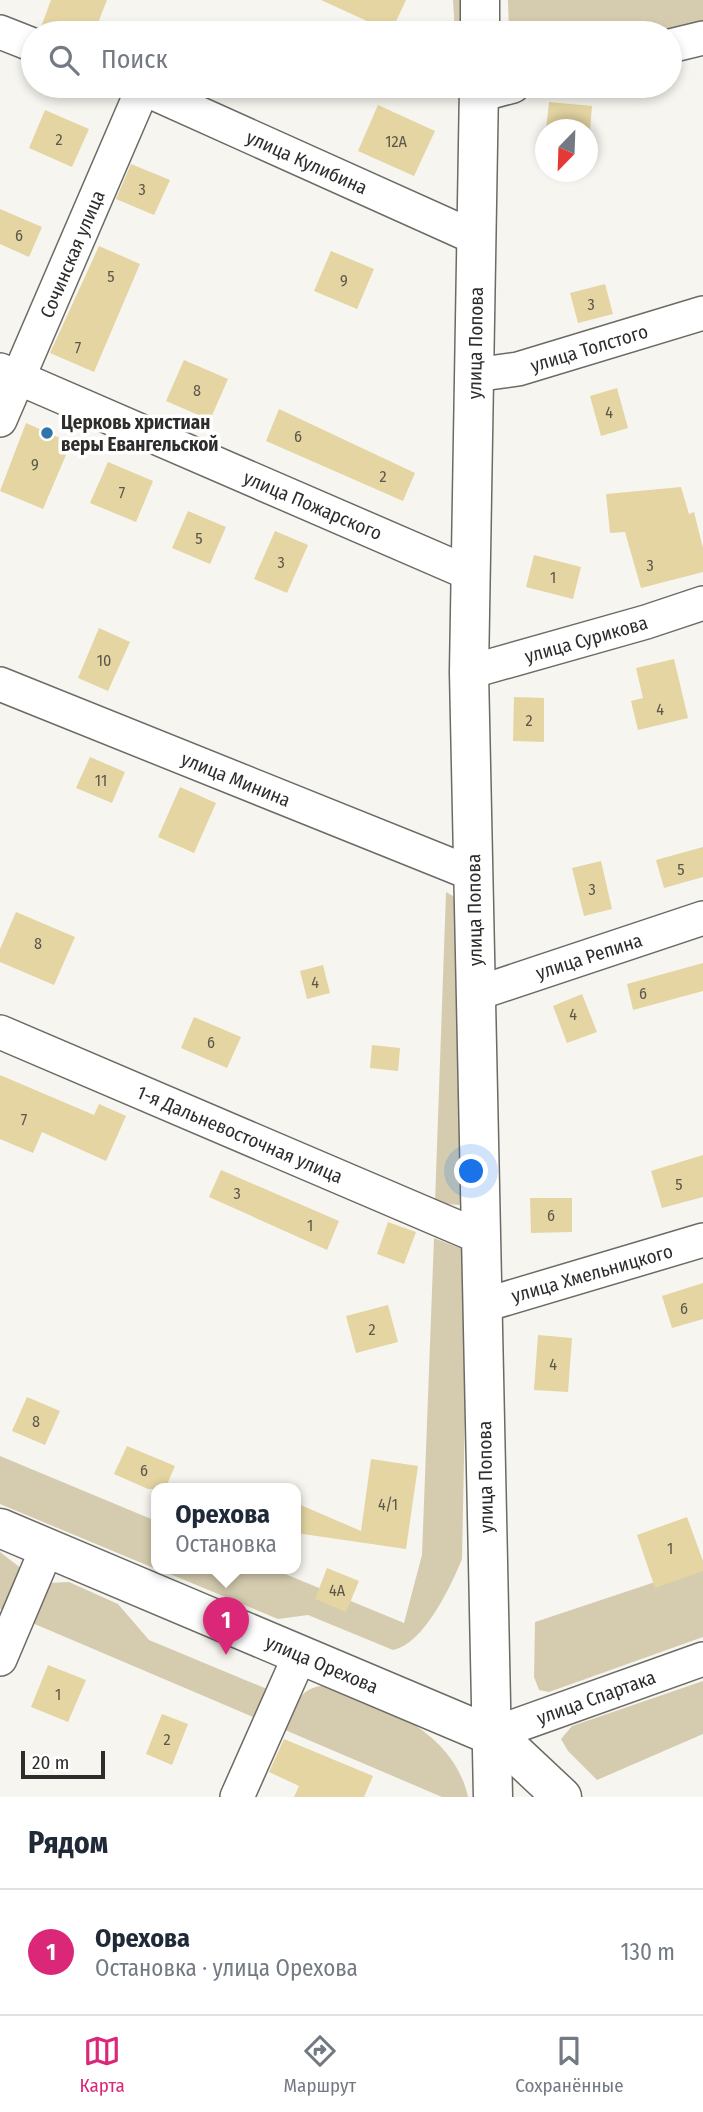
<!DOCTYPE html>
<html lang="ru">
<head>
<meta charset="utf-8">
<style>
	:root { --surface:#fff; --page:#f6f6f7; --text:#1f2937; --muted:#747a83; --line:#e0e1e3; --accent:#db2777 }
	body { margin:0; font-family:"Fira Sans Condensed",sans-serif; background:var(--page); color:var(--text) }
	.compass { position:absolute; left:535px; top:119px; width:63px; height:63px; border-radius:50%; background:var(--surface); box-shadow:0 4px 10px #0003; rotate:203deg }
	.scale { position:absolute; left:21px; bottom:18px; width:84px; box-sizing:border-box; padding-left:7px; border:4px solid #2e2d2b; border-top:0; font-size:19px; line-height:24px; white-space:nowrap; color:#2e2d2b; -webkit-text-stroke:5px #fff; paint-order:stroke }
	.you { position:absolute; left:472px; top:1172px; width:24px; height:24px; margin:-18px; border:5px solid #fff; border-radius:50%; background:#1a73e8; box-shadow:0 0 0 10px #1a73e833 }
	.badge { display:grid; place-items:center; width:46px; height:46px; border-radius:50%; background:var(--accent); color:#fff; font-size:23px; font-weight:700 }
	.pin { position:absolute; translate:-50% -58px; filter:drop-shadow(0 2px 4px #0008) }
	.pin::after { content:''; position:absolute; top:37px; width:24px; height:21px; background:inherit; clip-path:polygon(0 0,100% 0,50% 100%) }
	.popup { position:absolute; left:151px; top:1483px; width:150px; height:91px; box-sizing:border-box; display:grid; place-content:center; border-radius:14px; background:var(--surface); filter:drop-shadow(0 2px 5px #0005); font-size:23px; white-space:nowrap; color:var(--muted) }
	.popup b { font-size:26px; color:var(--text) }
	.popup::after { content:''; position:absolute; left:50%; top:100%; margin-left:-14px; border:14px solid transparent; border-top-color:var(--surface) }
	.list { margin:0; padding:0; list-style:none }
	h2 { display:flex; justify-content:space-between; align-items:center; height:91px; margin:0; padding:0 28px; font-size:30px }
	h2 small { font-size:23px; font-weight:400; color:var(--muted) }
	.list li { display:grid; grid-template-columns:46px 1fr auto; gap:21px; align-items:center; box-sizing:border-box; height:126px; padding:0 28px; border-top:2px solid var(--line) }
	.list b { display:block; font-size:26px; white-space:nowrap }
	.list p { margin:0; font-size:23px; white-space:nowrap; color:var(--muted) }
	.list em { font-size:23px; font-style:normal; color:var(--muted) }
	.icon { flex:none; width:38px; height:38px; fill:none; stroke:currentColor; stroke-width:2; stroke-linecap:round; stroke-linejoin:round }
	.map { position:relative; flex:none; width:703px; height:1797px; overflow:hidden }
	.search { position:absolute; background:var(--surface); box-shadow:0 4px 10px #0003; left:21px; right:21px; top:21px; height:77px; display:flex; align-items:center; gap:18px; box-sizing:border-box; padding:0 24px; border-radius:38px; color:var(--muted); font-size:26px }
	.sheet { height:217px; background:var(--surface) }
	nav { display:flex; justify-content:space-around; align-items:center; box-sizing:border-box; height:98px; border-top:2px solid var(--line); background:var(--surface); font-size:19px; color:var(--muted) }
	nav a { display:grid; justify-items:center; gap:4px }
	nav .on { color:var(--accent) }
	.map>svg:first-child { display:block }
</style>
</head>
<body>
<div class="map">
<svg width="703" height="1797" viewBox="0 0 703 1797">
	<rect width="100%" height="100%" fill="#f7f5ef"/>
	<!-- green -->
	<g fill="#d5ccaf">
		<polygon points="453,0 470,0 470,33 455,33"/>
		<polygon points="508,0 703,0 703,25 668,33 509,33"/>
		<polygon points="446,892 458,899 464,1200 459,1205 435,1203"/>
		<path d="M434,1238L462,1249L468,1262L462,1559C451,1586 424,1644 393,1650L308,1615L278,1619L158,1569H273L404,1623L422,1555Z"/>
		<polygon points="0,1456 156,1521 156,1569 0,1504"/>
		<polygon points="0,1552 22,1569 7,1612 0,1609"/>
		<polygon points="703,1566 703,1637 549,1692 539,1690 534,1677 535,1622"/>
		<polygon points="69,1582 118,1604 149,1640 267,1689 260,1720 30,1622 48,1583"/>
		<polygon points="703,1681 703,1734 597,1780 568,1751 561,1739 572,1726"/>
		<path d="M332,1685C387,1707 454,1733 468,1797H442L285,1730C298,1702 297,1686 332,1685Z"/>
	</g>
	<!-- building -->
	<g fill="#e4d5a3">
		<polygon points="51,0 107,0 94,33 48,33 41,27"/>
		<polygon points="321,0 406,0 391,32"/>
		<polygon points="549,102 592,106 590,130 546,130"/>
		<polygon points="378,105 435,131 414,176 358,151"/>
		<polygon points="45,110 89,129 72,167 29,148"/>
		<polygon points="131,164 170,180 154,215 116,199"/>
		<polygon points="0,209 42,227 29,257 0,244"/>
		<polygon points="99,246 140,264 94,372 50,353"/>
		<polygon points="331,251 374,269 357,309 314,291"/>
		<polygon points="605,284 613,314 578,323 570,293"/>
		<polygon points="184,360 228,379 210,420 166,401"/>
		<polygon points="617,388 628,428 601,436 590,396"/>
		<polygon points="279,409 415,473 403,501 266,441"/>
		<polygon points="26,423 71,443 43,509 0,491"/>
		<polygon points="108,462 153,481 136,522 90,503"/>
		<polygon points="681,487 689,514 694,512 703,548 703,572 641,588 625,532 610,533 606,494"/>
		<polygon points="188,511 226,527 210,564 172,548"/>
		<polygon points="275,531 308,545 287,593 254,579"/>
		<polygon points="534,555 581,567 573,599 526,587"/>
		<polygon points="99,628 130,642 108,691 78,678"/>
		<polygon points="674,659 688,718 638,730 631,701 643,698 636,668"/>
		<polygon points="514,697 544,698 544,742 513,741"/>
		<polygon points="90,757 125,772 112,803 76,788"/>
		<polygon points="180,787 216,803 194,853 158,837"/>
		<polygon points="703,847 703,877 664,888 656,860"/>
		<polygon points="601,861 612,909 584,916 572,868"/>
		<polygon points="16,912 75,937 54,985 0,962 0,949"/>
		<polygon points="703,963 703,991 633,1010 627,984"/>
		<polygon points="323,965 330,993 307,999 300,971"/>
		<polygon points="582,994 597,1032 567,1043 553,1006"/>
		<polygon points="194,1017 241,1037 227,1068 181,1048"/>
		<polygon points="372,1045 400,1048 398,1071 370,1068"/>
		<polygon points="0,1075 94,1115 99,1104 126,1116 106,1161 42,1132 33,1153 0,1139"/>
		<polygon points="703,1155 703,1197 662,1208 651,1171"/>
		<polygon points="221,1170 339,1221 327,1250 209,1197"/>
		<polygon points="530,1198 572,1198 572,1232 531,1233"/>
		<polygon points="388,1222 416,1232 404,1264 377,1254"/>
		<polygon points="703,1283 703,1319 672,1328 662,1296"/>
		<polygon points="388,1305 398,1342 356,1353 346,1316"/>
		<polygon points="538,1335 572,1338 568,1392 534,1390"/>
		<polygon points="27,1397 60,1411 45,1445 12,1431"/>
		<polygon points="127,1446 175,1466 165,1489 148,1489 114,1474"/>
		<polygon points="371,1459 418,1466 406,1549 296,1533 296,1503 361,1531"/>
		<polygon points="687,1517 703,1561 703,1571 655,1588 637,1535"/>
		<polygon points="327,1568 359,1581 346,1612 315,1599"/>
		<polygon points="48,1665 86,1680 68,1722 31,1707"/>
		<polygon points="162,1714 188,1724 172,1765 146,1754"/>
		<polygon points="284,1739 373,1776 364,1797 294,1797 299,1786 269,1772"/>
	</g>
	<g fill="none" stroke-linecap="round" stroke-linejoin="round">
		<!-- minor casing -->
		<g stroke="#6c6a64" stroke-width="36">
			<g id="minor">
				<polyline points="0,32 33,45"/>
				<polyline points="670,46 703,38"/>
				<polyline points="138,86 476,238"/>
				<polyline points="479,95 513,86"/>
				<polyline points="0,370 471,574"/>
				<polyline points="474,375 518,369 703,313"/>
				<polyline points="0,420 143,88"/>
				<polyline points="469,672 646,622 703,603"/>
				<polyline points="0,684 473,874"/>
				<polyline points="475,994 703,918"/>
				<polyline points="0,1032 480,1237"/>
				<polyline points="481,1306 703,1240"/>
				<polyline points="0,1659 47,1548"/>
				<polyline points="490,1735 703,1659"/>
				<polyline points="237,1797 300,1655"/>
			</g>
		</g>
		<!-- tertiary casing -->
		<g stroke="#6c6a64" stroke-width="41">
			<g id="tertiary">
				<polyline points="480,33 480,0"/>
				<polyline points="479,86 469,672 493,1797"/>
				<polyline points="0,1528 490,1735 513,1751 562,1797"/>
			</g>
		</g>
		<!-- minor -->
		<use href="#minor" stroke="#fff" stroke-width="33"/>
		<!-- tertiary -->
		<use href="#tertiary" stroke="#fff" stroke-width="38"/>
	</g>
	<!-- markers -->
	<circle fill="#2f75aa" stroke="#fff" stroke-width="2.5" cx="47" cy="433" r="7"/>
	<g text-anchor="middle" stroke-width="7" stroke-linejoin="round" paint-order="stroke">
		<!-- number labels -->
		<g font-size="16" fill="#5c5749">
			<text x="59" y="145">2</text>
			<text x="396" y="147">12А</text>
			<text x="142" y="195">3</text>
			<text x="19" y="241">6</text>
			<text x="111" y="282">5</text>
			<text x="344" y="286">9</text>
			<text x="591" y="310">3</text>
			<text x="78" y="353">7</text>
			<text x="197" y="396">8</text>
			<text x="609" y="418">4</text>
			<text x="298" y="442">6</text>
			<text x="35" y="470">9</text>
			<text x="383" y="482">2</text>
			<text x="122" y="498">7</text>
			<text x="199" y="544">5</text>
			<text x="281" y="568">3</text>
			<text x="650" y="571">3</text>
			<text x="553" y="583">1</text>
			<text x="104" y="666">10</text>
			<text x="660" y="715">4</text>
			<text x="529" y="726">2</text>
			<text x="101" y="786">11</text>
			<text x="681" y="875">5</text>
			<text x="592" y="895">3</text>
			<text x="38" y="949">8</text>
			<text x="315" y="988">4</text>
			<text x="643" y="999">6</text>
			<text x="573" y="1020">4</text>
			<text x="211" y="1048">6</text>
			<text x="24" y="1125">7</text>
			<text x="679" y="1190">5</text>
			<text x="237" y="1199">3</text>
			<text x="551" y="1221">6</text>
			<text x="310" y="1231">1</text>
			<text x="684" y="1314">6</text>
			<text x="372" y="1335">2</text>
			<text x="553" y="1370">4</text>
			<text x="36" y="1427">8</text>
			<text x="144" y="1476">6</text>
			<text x="388" y="1510">4/1</text>
			<text x="670" y="1554">1</text>
			<text x="337" y="1596">4А</text>
			<text x="58" y="1700">1</text>
			<text x="167" y="1745">2</text>
		</g>
		<!-- street labels -->
		<g font-size="19" fill="#2e2d2b" stroke="#fff">
			<text transform="translate(307 162) rotate(24)" y="7">улица Кулибина</text>
			<text transform="translate(72 254) rotate(-67)" y="7">Сочинская улица</text>
			<text transform="translate(475 343) rotate(-89)" y="7">улица Попова</text>
			<text transform="translate(589 348) rotate(-17)" y="7">улица Толстого</text>
			<text transform="translate(313 505) rotate(23)" y="7">улица Пожарского</text>
			<text transform="translate(586 639) rotate(-16)" y="7">улица Сурикова</text>
			<text transform="translate(236 779) rotate(22)" y="7">улица Минина</text>
			<text transform="translate(474 910) rotate(-91)" y="7">улица Попова</text>
			<text transform="translate(589 956) rotate(-18)" y="7">улица Репина</text>
			<text transform="translate(240 1134) rotate(23)" y="7">1-я Дальневосточная улица</text>
			<text transform="translate(592 1273) rotate(-16)" y="7">улица Хмельницкого</text>
			<text transform="translate(485 1477) rotate(-91)" y="7">улица Попова</text>
			<text transform="translate(322 1664) rotate(23)" y="7">улица Орехова</text>
			<text transform="translate(596 1697) rotate(-20)" y="7">улица Спартака</text>
		</g>
		<!-- poi labels -->
		<g font-size="19" font-weight="bold" fill="#2e2d2b" stroke="#fff" text-anchor="start">
			<text x="61" y="429">Церковь христиан<tspan x="61" dy="22">веры Евангельской</tspan></text>
		</g>
	</g>
</svg>
<svg class="compass" viewBox="-18 -18 36 36"><path d="M0-13l5 13h-10z" fill="#e53935"/><path d="M0 13l5-13h-10z" fill="#747a83"/></svg>
<div class="scale">20 m</div>
<div class="you"></div>
<div class="pin badge" style="left:226px;top:1655px">1</div>
<div class="popup"><b>Орехова</b>Остановка</div>
<div class="search"><svg class="icon" aria-label="search" viewBox="0 0 24 24"><circle cx="10" cy="10" r="6"/><path d="M15 15l6 6"/></svg>Поиск</div>
</div>
<section class="sheet">
<h2>Рядом<small></small></h2>
<ul class="list">
<li><span class="badge">1</span><div><b>Орехова</b><p>Остановка · улица Орехова</p></div><em>130 m</em></li>
</ul>
</section>
<nav>
<a class="on"><svg class="icon" aria-label="map" viewBox="0 0 24 24"><path d="M3 6l6-2 6 2 6-2v14l-6 2-6-2-6 2zM9 4v14M15 6v14"/></svg>Карта</a>
<a><svg class="icon" aria-label="directions" viewBox="0 0 24 24"><path d="M12 3l9 9-9 9-9-9zM9 14v-3h6M13 9l2 2-2 2"/></svg>Маршрут</a>
<a><svg class="icon" aria-label="saved" viewBox="0 0 24 24"><path d="M7 4h10v16l-5-4-5 4z"/></svg>Сохранённые</a>
</nav>
</body>
</html>
